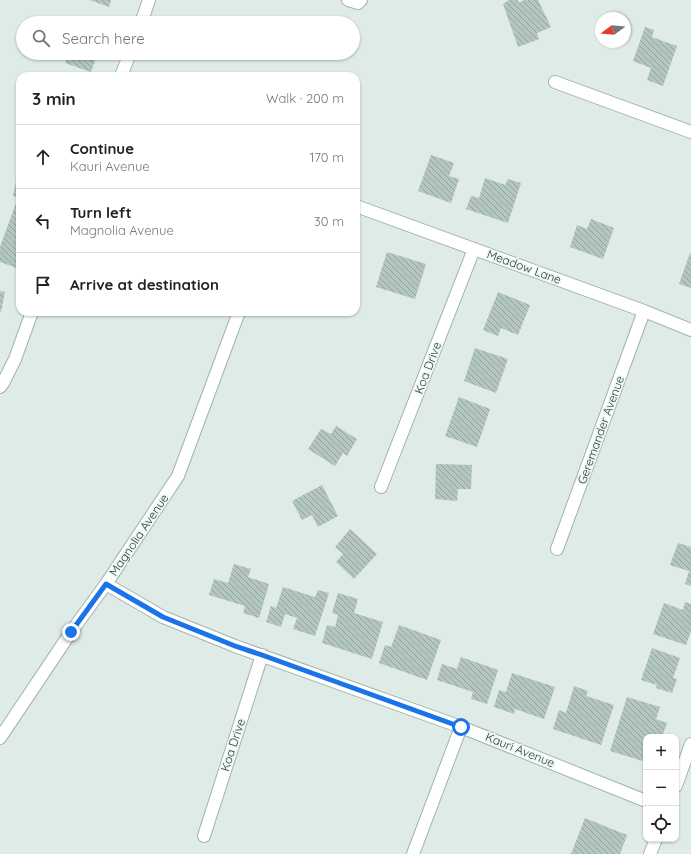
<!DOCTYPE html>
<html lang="en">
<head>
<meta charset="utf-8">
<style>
	:root { --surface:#fff; --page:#f6f6f6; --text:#222; --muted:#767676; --line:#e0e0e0 }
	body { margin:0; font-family:Quicksand,sans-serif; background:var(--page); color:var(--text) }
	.controls { position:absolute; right:12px; bottom:12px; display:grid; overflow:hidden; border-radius:8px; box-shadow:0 1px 3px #0004 }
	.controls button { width:36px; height:36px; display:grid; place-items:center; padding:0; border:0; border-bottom:1px solid var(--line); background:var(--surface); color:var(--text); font:20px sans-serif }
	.compass { position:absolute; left:595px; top:12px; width:36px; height:36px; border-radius:50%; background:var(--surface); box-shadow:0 1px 3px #0004; rotate:254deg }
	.stop { position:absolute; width:12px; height:12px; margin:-9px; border:3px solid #1a73e8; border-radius:50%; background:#fff }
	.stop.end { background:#1a73e8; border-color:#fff; box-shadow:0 1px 4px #0008 }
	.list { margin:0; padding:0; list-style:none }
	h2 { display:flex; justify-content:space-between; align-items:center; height:52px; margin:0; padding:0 16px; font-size:17px }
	h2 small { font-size:13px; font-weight:400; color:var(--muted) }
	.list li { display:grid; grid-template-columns:26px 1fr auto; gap:12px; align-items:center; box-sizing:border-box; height:64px; padding:0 16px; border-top:1px solid var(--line) }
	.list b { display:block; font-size:15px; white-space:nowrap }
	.list p { margin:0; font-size:13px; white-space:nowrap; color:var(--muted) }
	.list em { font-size:13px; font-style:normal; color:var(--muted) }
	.icon { flex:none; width:22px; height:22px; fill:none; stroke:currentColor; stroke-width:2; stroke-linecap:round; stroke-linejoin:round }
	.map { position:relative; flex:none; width:691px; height:854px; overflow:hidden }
	.search { position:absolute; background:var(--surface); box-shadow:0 1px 3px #0004; left:16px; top:16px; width:344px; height:44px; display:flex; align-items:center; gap:10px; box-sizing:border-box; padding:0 14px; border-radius:22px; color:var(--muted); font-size:15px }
	.panel { position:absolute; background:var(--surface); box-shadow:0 1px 3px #0004; left:16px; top:72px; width:344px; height:244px; border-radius:12px }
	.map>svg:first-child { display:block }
</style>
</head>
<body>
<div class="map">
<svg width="691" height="854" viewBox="0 0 691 854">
	<defs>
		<pattern id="building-back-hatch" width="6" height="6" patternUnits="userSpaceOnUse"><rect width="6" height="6" fill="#b4c6c0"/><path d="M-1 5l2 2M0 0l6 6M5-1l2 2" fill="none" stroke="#92a29d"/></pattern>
	</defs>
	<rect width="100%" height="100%" fill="#dfebe6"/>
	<!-- building -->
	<g fill="url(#building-back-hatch)">
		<polygon points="90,0 111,0 109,7"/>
		<polygon points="509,0 518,0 519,3 524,0 538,0 551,27 537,33 539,39 518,47 503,4"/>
		<polygon points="645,27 654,30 652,37 677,46 663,86 647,80 651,68 633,61"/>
		<polygon points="69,53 98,53 91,72 65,63"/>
		<polygon points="431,155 454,163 449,176 459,179 451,203 418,191"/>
		<polygon points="485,178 505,185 508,179 521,183 508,223 466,209 471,196 479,198"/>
		<polygon points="16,182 20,183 20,198 13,196"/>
		<polygon points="16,203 20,204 20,261 17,268 0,262 0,247"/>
		<polygon points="591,219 614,228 603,259 570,247 577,225 587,229"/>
		<polygon points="387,252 426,264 415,299 376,287"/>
		<polygon points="690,253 691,253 691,288 679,284"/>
		<polygon points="0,291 5,292 1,312 0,312"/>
		<polygon points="498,292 530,305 518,335 501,328 498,336 483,330"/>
		<polygon points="475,348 508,359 496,393 464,381"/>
		<polygon points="459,397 490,409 477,447 445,436"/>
		<polygon points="336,426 357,439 347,456 343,453 335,466 308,449 321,429 331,434"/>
		<polygon points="436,464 472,465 471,489 458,489 457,501 435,499"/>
		<polygon points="322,485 338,516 318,527 312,515 302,520 292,501"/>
		<polygon points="350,529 377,554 354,579 336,562 343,554 335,547"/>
		<polygon points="678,543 691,547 691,586 685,584 689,571 670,565"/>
		<polygon points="234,564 251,569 248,577 269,584 259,618 243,613 245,606 209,595 214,579 228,583"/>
		<polygon points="283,587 315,597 318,590 329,593 315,636 293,629 297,618 285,614 281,627 266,622 271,606 276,608"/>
		<polygon points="338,593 358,599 354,613 383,622 372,659 322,643 327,625 335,627 338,615 332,613"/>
		<polygon points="685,602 691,604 691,631 686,645 653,634 664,603 683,610"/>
		<polygon points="399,625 441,640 427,680 379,663 385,645 391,647"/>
		<polygon points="652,648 680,658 673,678 677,679 672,693 656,688 657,685 641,680"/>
		<polygon points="461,657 498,670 487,704 471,699 473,692 437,680 442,664 457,669"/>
		<polygon points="512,673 555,687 544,719 515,709 514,714 494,707 499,690 506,692"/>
		<polygon points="574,686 588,691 586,696 614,705 601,745 553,729 559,710 566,713"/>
		<polygon points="627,697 660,707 656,719 667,723 662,737 646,737 646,762 610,751"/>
		<polygon points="585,818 627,835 620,854 571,854"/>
	</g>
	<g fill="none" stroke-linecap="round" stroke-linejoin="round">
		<!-- minor casing -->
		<g stroke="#a2b3ae" stroke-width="14">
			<g id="minor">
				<polyline points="348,0 358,3 361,0"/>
				<polyline points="141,23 149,0"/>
				<polyline points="121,76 130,53"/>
				<polyline points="555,82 691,132"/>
				<polyline points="356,206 644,311 691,330"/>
				<polyline points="0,387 3,383 15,359 32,312"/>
				<polyline points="381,487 474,249"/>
				<polyline points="557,549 644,311"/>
				<polyline points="106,584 163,617 235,646 461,727 646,801"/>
				<polyline points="0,738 71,632 106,584 178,476 239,312"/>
				<polyline points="676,786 691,744"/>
				<polyline points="204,836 262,655"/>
				<polyline points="413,854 461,727"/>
				<polyline points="650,854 656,839"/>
			</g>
		</g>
		<!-- minor -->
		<use href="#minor" stroke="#fff" stroke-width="12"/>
	</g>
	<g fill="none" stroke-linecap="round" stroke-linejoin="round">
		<!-- route -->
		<polyline stroke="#1a73e8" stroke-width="5" points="71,632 106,584 163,617 235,646 262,655 461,727"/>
	</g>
	<g text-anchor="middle" stroke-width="3.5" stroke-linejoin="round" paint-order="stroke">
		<!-- street labels -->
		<g font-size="12" fill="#1f3b36" stroke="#eff7f4">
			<text transform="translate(524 267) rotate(20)" y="4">Meadow Lane</text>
			<text transform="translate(428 368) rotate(-69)" y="4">Koa Drive</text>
			<text transform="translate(601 430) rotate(-70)" y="4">Geremander Avenue</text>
			<text transform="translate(139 535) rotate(-56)" y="4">Magnolia Avenue</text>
			<text transform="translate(233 745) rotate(-72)" y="4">Koa Drive</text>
			<text transform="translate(520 750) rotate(22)" y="4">Kauri Avenue</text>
		</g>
	</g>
</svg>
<div class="controls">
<button>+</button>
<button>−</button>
<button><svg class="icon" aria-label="locate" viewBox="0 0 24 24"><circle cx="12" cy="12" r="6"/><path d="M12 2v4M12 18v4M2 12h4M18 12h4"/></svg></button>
</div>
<svg class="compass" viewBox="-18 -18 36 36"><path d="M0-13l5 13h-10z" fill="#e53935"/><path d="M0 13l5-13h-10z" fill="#767676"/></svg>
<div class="stop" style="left:461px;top:727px"></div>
<div class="stop end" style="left:71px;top:632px"></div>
<div class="search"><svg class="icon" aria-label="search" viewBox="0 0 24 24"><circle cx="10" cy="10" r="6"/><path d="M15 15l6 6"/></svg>Search here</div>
<section class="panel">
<h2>3 min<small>Walk · 200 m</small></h2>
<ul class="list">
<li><svg class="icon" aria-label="ahead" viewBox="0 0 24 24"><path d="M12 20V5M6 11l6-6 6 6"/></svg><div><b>Continue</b><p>Kauri Avenue</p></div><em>170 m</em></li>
<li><svg class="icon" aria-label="left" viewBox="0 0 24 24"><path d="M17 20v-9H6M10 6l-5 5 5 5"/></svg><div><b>Turn left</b><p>Magnolia Avenue</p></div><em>30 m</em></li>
<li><svg class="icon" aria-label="arrive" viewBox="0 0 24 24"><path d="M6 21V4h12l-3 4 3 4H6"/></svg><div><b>Arrive at destination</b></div></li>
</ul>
</section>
</div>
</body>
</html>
